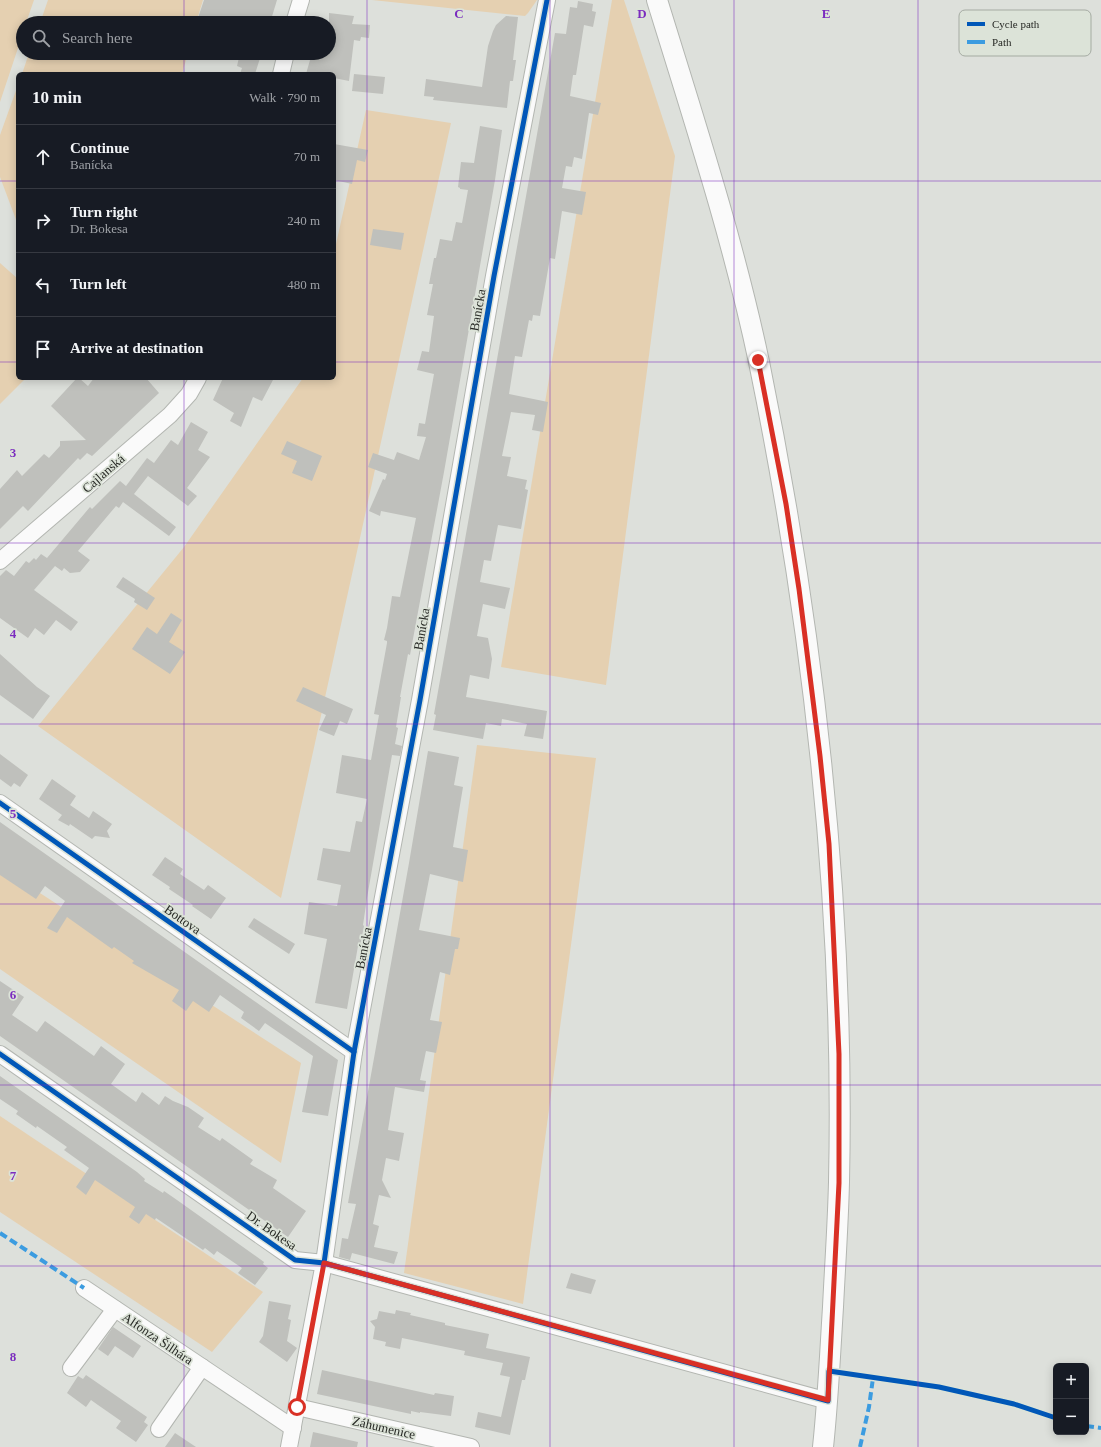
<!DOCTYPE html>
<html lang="en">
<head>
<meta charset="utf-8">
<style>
	:root { --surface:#171b24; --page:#20242c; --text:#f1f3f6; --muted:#9ea1a6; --line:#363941 }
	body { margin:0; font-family:"Times New Roman",serif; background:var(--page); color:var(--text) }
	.controls { position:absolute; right:12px; bottom:12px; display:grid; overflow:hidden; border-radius:6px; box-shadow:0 2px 10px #0003 }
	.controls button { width:36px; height:36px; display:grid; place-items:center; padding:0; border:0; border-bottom:1px solid var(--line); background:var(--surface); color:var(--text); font:20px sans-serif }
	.stop { position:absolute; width:12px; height:12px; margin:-9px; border:3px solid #d93025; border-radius:50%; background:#fff }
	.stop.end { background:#d93025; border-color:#fff; box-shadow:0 1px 4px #0008 }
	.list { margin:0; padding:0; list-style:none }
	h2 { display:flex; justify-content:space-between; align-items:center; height:52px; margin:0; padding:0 16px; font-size:17px }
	h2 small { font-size:13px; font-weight:400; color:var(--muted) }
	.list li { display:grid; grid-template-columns:26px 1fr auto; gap:12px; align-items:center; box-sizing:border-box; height:64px; padding:0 16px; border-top:1px solid var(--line) }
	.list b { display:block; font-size:15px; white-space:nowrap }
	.list p { margin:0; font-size:13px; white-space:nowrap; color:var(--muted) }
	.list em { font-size:13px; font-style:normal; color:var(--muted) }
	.icon { flex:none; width:22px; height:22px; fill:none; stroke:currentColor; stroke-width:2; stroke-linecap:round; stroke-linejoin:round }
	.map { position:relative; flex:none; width:1101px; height:1447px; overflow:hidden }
	.search { position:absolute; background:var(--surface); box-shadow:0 2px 10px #0003; left:16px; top:16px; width:320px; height:44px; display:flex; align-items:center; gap:10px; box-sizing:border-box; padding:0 14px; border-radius:22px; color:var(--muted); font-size:15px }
	.panel { position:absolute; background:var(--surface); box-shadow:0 2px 10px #0003; left:16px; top:72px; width:320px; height:308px; border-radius:6px }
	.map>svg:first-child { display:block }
</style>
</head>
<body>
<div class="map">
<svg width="1101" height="1447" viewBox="0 0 1101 1447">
	<rect width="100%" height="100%" fill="#dde0db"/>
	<!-- green -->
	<g fill="#e5d0b1">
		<polygon points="0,0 34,0 26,23 23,23 23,33 0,102"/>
		<polygon points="48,0 203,0 196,23 40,23"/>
		<polygon points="372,0 537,0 528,13 525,16"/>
		<polygon points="612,0 624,0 675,156 606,685 501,667"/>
		<polygon points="29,53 188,53 182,74 22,74"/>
		<polygon points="18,85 18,225 0,177 0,135"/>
		<polygon points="366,110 451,123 281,898 38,726 184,547 303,378 334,378 334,253"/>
		<polygon points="0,263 18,279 18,378 26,378 0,404"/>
		<polygon points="477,745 596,758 523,1304 404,1273"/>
		<polygon points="0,867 301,1063 281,1163 0,969"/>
		<polygon points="0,1116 263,1292 212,1352 0,1212"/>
	</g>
	<!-- building -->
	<g fill="#bfc0bc">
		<polygon points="204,0 277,0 270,23 212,23 198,18"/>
		<polygon points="578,1 593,4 592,11 596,12 593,27 584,25 576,75 573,75 570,96 601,103 598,115 589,113 582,159 574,157 572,167 566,166 562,188 586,192 582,215 562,211 555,259 550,258 540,316 533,315 532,321 529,320 522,357 515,356 509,394 548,402 543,432 532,430 535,415 511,412 502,456 511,457 507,476 527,480 525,489 528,490 521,529 498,525 491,561 484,560 480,582 510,588 505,609 483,604 477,636 488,638 492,659 489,679 470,675 466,697 547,711 543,739 524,736 527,724 502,719 501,726 486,723 483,739 433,730 436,715 434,714 555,33 566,34 570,7 577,8"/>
		<polygon points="329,13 354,16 352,24 370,25 369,38 361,37 360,41 354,40 349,81 334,78 334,74 306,74 312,53 329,53"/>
		<polygon points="506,16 518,17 513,60 516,60 513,81 510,81 507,108 433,100 434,97 424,96 426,79 482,87 488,46 493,31 496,25"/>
		<polygon points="240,53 253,53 261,55 255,74 240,74 242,68 237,66"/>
		<polygon points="354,74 385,77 383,94 352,91"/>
		<polygon points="480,126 502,130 495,180 444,472 410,655 408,654 400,697 401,697 396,727 398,728 395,744 402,746 400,756 392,755 367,898 363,925 364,926 360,946 358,946 347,1009 315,1003 327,939 304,934 309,902 337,906 341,885 317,880 323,848 350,852 356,821 362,822 367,799 336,793 342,755 371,760 379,715 374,714 387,643 387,641 384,640 387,628 392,596 400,597 416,518 381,511 380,516 369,511 383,479 385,480 387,474 368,467 373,453 394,460 397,452 419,460 426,437 417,436 419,423 425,424 434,374 417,370 422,351 429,352 434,316 427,315 433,284 429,284 434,258 436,258 440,239 452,241 456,222 462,223 468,190 460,189 460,188 458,187 461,162 474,163"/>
		<polygon points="334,144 368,150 365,162 357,160 352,184 334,180"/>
		<polygon points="373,229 404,233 401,250 370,245"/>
		<polygon points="77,378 79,378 88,386 94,378 146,378 159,393 92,456 87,453 80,460 78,458 28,511 23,506 0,529 0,489 17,470 22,476 44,454 49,458 60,446 60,441 86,440 51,406"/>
		<polygon points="223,378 274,378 262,401 253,397 241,427 230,421 234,413 213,400"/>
		<polygon points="191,422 208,432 198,450 210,457 187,488 197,496 188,506 148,476 134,494 176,527 169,536 123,502 119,508 116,506 78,551 90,560 80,572 70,573 64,568 62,571 55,566 34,590 78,622 71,631 56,620 44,635 35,628 28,638 0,618 0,576 6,570 14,576 26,561 29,563 34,558 36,560 41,554 47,558 90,507 92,509 120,481 126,486 147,458 154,463 171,440 178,445"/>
		<polygon points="287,441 322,456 312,481 292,473 297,461 281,454"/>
		<polygon points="123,577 155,598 147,610 134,602 135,599 116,587"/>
		<polygon points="171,613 182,620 169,642 185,652 170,674 132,649 147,627 157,634"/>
		<polygon points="0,654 37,687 50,696 33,719 0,695"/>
		<polygon points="303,687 353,709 347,724 340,721 334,736 319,730 326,715 296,701"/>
		<polygon points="428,751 459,757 454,785 463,787 453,847 468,850 463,882 430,874 419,930 460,938 458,949 455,949 450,975 440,972 430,1020 442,1022 436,1053 426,1051 420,1080 426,1081 424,1092 395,1087 388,1130 404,1133 399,1161 386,1158 382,1180 391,1198 379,1195 373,1224 379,1226 374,1247 398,1252 394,1264 352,1253 350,1260 339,1257 342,1238 348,1239 356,1204 348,1203 409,863"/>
		<polygon points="0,754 28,775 20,787 14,783 11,787 0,779"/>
		<polygon points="52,779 76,796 70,805 89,818 93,811 112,824 107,831 110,838 95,836 92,839 70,824 69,826 58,820 62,815 39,799"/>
		<polygon points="0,822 338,1060 328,1116 302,1112 313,1056 265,1023 259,1031 241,1018 244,1012 220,995 209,1012 193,1001 186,1011 172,1001 179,990 132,963 134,961 114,947 112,949 67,917 57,933 47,928 65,901 45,886 36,899 0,875"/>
		<polygon points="165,857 183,869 180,874 204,890 208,885 226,898 211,919 192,906 193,905 169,889 170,887 152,875"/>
		<polygon points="254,918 295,944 289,954 248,927"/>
		<polygon points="0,981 24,997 12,1015 37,1032 45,1021 94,1056 101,1046 125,1064 111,1084 136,1102 142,1092 159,1105 165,1096 173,1101 188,1107 204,1118 198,1127 220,1141 222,1138 253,1160 250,1164 277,1180 273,1188 306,1211 288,1237 0,1036"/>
		<polygon points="0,1076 110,1153 137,1172 145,1179 144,1181 163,1193 164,1191 177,1200 264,1262 263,1264 268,1268 255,1285 238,1273 242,1268 217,1251 214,1255 205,1248 203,1250 156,1218 155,1220 146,1214 139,1224 129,1217 135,1207 95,1180 86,1195 76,1187 89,1168 64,1150 67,1147 37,1126 36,1128 16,1114 18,1111 0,1099"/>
		<polygon points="571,1273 596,1280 591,1294 566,1288"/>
		<polygon points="269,1301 291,1305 288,1319 291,1320 287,1341 297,1348 287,1362 259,1342 263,1336"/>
		<polygon points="396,1310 411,1313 410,1315 445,1323 445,1325 489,1334 486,1348 530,1357 525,1380 522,1380 510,1435 475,1427 478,1412 501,1417 510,1377 500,1375 503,1363 464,1355 465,1351 402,1338 400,1349 385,1346 386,1342 373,1339 375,1327 370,1321 377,1319 379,1311 395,1314"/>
		<polygon points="113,1327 141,1346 133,1358 115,1346 108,1356 98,1349"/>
		<polygon points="322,1370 434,1395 435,1393 454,1396 451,1416 420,1412 420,1413 411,1411 411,1414 317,1394"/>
		<polygon points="86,1375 147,1417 144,1422 148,1425 136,1442 116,1428 121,1421 98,1405 91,1400 86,1407 67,1393 78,1376 83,1379"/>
		<polygon points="313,1432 358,1442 357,1447 310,1447"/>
		<polygon points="175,1433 196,1447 165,1447"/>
	</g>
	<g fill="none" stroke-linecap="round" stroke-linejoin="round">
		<!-- minor casing -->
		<g stroke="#b3b6b1" stroke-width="18">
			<g id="minor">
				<polyline points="294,23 301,0"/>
				<polyline points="281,74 286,53"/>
				<polyline points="0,561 170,415 189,394 198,378"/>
				<polyline points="0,803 354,1052"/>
				<polyline points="0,1054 295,1260 324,1263 828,1401"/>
				<polyline points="84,1288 293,1428"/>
				<polyline points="71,1368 115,1309"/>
				<polyline points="297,1407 471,1447"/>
				<polyline points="159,1429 202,1367"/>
				<polyline points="289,1447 324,1263 354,1052 420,700 494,276 547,0"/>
			</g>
		</g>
		<!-- major casing -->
		<g stroke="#b3b6b1" stroke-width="22">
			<path id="major" d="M657,0C694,120 733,239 759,362C814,631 845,907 839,1182C838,1224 835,1266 833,1307C830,1354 828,1401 823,1447"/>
		</g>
		<!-- minor -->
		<use href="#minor" stroke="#fafafa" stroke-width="16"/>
		<!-- major -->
		<use href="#major" stroke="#fafafa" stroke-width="20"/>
		<!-- quiet -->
		<g stroke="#3c9ce0" stroke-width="4" stroke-dasharray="8 4" stroke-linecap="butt">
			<polyline points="0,1233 84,1288"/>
			<polyline points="1086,1426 1101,1428"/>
			<polyline points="860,1447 869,1407 873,1378"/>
		</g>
		<!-- cycleway casing -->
		<g stroke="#dce3d8" stroke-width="8">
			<g id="cycleway">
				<polyline points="0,803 354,1052"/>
				<polyline points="0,1054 295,1260 324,1263 828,1401 829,1371 939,1387 1014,1404 1056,1418"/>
				<polyline points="324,1263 354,1052 420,700 494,276 547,0"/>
			</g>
		</g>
		<!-- cycleway -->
		<use href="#cycleway" stroke="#0057b8" stroke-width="5"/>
	</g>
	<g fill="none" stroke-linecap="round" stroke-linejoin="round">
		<!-- route -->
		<polyline stroke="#d93025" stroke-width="5" points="297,1407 324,1263 828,1400 839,1183 839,1054 829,844 820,756 799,589 786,504 758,360"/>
	</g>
	<!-- grid -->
	<path fill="none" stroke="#7b2cbf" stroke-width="1" stroke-opacity="0.55" d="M184,0V23M367,0V1447M550,0V1447M734,0V1447M918,0V1447M184,53V74M0,181H18M334,181H1101M0,362H18M334,362H1101M184,378V1447M0,543H1101M0,724H1101M0,904H1101M0,1085H1101M0,1266H1101"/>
	<g text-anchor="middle" stroke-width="3.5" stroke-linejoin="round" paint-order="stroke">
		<!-- street labels -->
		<g font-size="13" fill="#262824" stroke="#dce3d8">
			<text transform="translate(477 310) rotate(-80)" y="5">Banícka</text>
			<text transform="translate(103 473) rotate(-41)" y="5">Cajlanská</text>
			<text transform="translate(421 629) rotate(-80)" y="5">Banícka</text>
			<text transform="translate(183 919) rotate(35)" y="5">Bottova</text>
			<text transform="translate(363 948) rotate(-79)" y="5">Banícka</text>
			<text transform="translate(272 1230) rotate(35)" y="5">Dr. Bokesa</text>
			<text transform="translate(158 1338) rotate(34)" y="5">Alfonza Šilhára</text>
			<text transform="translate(384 1427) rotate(13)" y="5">Záhumenice</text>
		</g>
	</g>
	<!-- legend -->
	<rect x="959" y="10" width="132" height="46" rx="6" fill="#dce3d8" stroke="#a5aba2" stroke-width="1"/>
	<rect x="967" y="22" width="18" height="4" fill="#0057b8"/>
	<rect x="967" y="40" width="18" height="4" fill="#3c9ce0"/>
	<g font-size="11" fill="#262824">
		<text x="992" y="28">Cycle path</text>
		<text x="992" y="46">Path</text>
	</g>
	<g font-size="13" text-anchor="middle" font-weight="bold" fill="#7b2cbf" stroke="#dce3d8" stroke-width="3.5" stroke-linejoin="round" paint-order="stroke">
		<text x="459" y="18">C</text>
		<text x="642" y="18">D</text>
		<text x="826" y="18">E</text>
		<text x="13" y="457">3</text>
		<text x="13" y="638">4</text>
		<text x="13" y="818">5</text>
		<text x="13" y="999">6</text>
		<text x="13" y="1180">7</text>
		<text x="13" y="1361">8</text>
	</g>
</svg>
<div class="controls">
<button>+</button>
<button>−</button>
</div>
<div class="stop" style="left:297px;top:1407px"></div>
<div class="stop end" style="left:758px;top:360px"></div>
<div class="search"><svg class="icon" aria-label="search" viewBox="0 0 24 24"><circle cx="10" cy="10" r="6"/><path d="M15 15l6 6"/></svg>Search here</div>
<section class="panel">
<h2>10 min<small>Walk · 790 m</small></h2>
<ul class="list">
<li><svg class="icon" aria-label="ahead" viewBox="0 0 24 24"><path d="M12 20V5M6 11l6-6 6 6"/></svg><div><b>Continue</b><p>Banícka</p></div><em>70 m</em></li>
<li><svg class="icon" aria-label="right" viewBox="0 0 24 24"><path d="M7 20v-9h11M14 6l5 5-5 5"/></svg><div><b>Turn right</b><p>Dr. Bokesa</p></div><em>240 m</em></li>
<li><svg class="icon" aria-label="left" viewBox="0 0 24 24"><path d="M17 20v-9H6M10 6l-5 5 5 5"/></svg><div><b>Turn left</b></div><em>480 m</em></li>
<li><svg class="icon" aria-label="arrive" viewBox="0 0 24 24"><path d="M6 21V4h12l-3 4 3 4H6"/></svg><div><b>Arrive at destination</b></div></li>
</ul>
</section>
</div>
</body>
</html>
